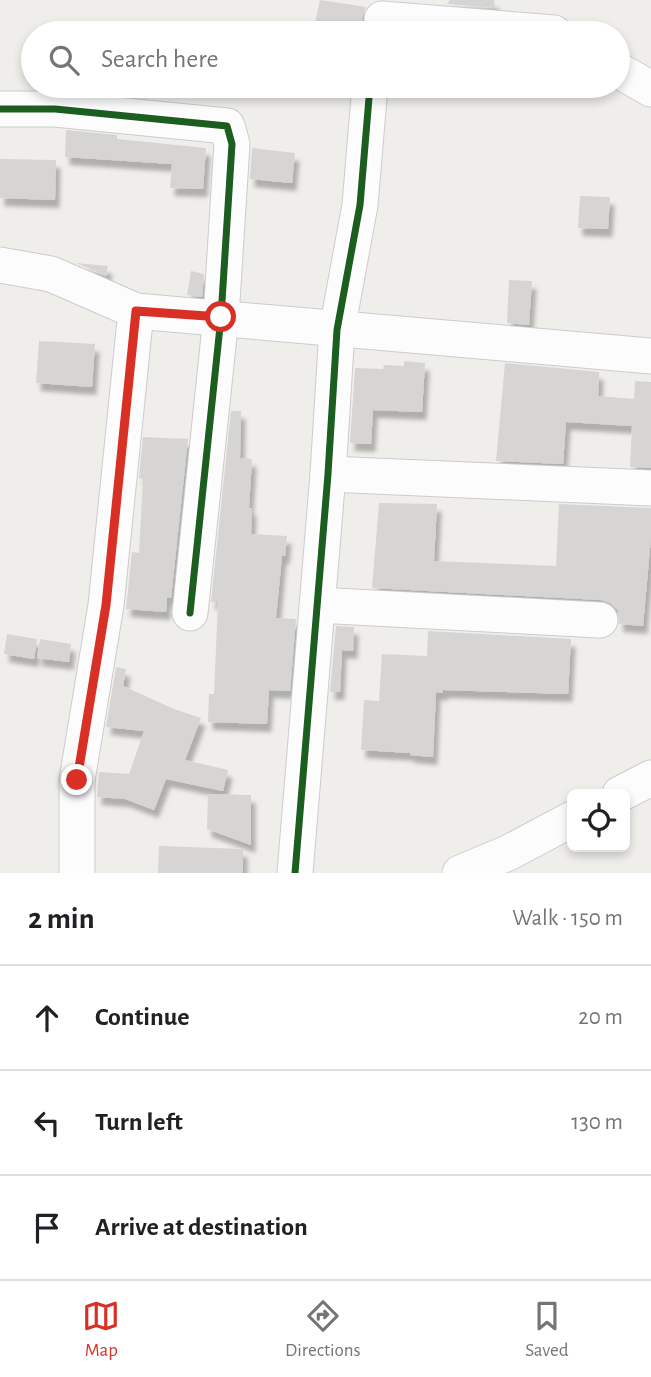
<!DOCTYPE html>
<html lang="en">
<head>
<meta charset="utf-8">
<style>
	:root { --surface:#fff; --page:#f6f6f6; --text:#202124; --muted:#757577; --line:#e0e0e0; --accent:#d93025 }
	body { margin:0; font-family:"Alegreya Sans",sans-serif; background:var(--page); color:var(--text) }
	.controls { position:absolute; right:21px; bottom:21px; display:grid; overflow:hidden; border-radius:10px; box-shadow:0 4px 10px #0003 }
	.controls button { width:63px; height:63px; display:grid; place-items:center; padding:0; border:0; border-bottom:2px solid var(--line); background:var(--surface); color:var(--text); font:35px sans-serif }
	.stop { position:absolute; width:21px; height:21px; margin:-16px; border:5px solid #d93025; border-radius:50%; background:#fff }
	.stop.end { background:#d93025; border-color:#fff; box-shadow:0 2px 7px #0008 }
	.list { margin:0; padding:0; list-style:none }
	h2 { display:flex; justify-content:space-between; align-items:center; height:91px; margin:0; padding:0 28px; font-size:30px }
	h2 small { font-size:23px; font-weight:400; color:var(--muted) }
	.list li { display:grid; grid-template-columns:46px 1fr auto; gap:21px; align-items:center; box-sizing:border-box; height:105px; padding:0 28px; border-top:2px solid var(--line) }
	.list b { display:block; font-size:26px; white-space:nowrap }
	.list em { font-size:23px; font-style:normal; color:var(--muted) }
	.icon { flex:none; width:38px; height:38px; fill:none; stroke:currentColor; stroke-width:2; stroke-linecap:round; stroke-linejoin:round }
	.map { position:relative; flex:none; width:651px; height:873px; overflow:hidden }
	.search { position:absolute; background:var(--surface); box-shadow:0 4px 10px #0003; left:21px; right:21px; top:21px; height:77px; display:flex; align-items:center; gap:18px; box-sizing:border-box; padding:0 24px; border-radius:38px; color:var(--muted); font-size:26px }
	.sheet { height:406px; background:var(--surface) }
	nav { display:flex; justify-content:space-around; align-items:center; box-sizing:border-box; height:98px; border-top:2px solid var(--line); background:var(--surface); font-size:19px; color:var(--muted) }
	nav a { display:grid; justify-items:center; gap:4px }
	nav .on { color:var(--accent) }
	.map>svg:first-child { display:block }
</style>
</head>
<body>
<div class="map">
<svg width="651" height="873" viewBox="0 0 651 873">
	<defs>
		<filter id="shadow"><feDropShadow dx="4.5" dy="8" stdDeviation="2" flood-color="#0004"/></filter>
	</defs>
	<rect width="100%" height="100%" fill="#efeeea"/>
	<!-- building -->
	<g fill="#d6d5d3" filter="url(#shadow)">
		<polygon points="320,0 366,7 362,18 364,28 345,24 344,33 313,33"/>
		<polygon points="450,0 494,0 495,8 447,4"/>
		<polygon points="59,86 117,86 117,95 59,89"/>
		<polygon points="66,130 117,135 117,139 206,148 203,189 170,188 172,164 65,157"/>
		<polygon points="252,148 295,153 292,183 250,179"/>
		<polygon points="0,159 56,160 55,200 0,198"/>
		<polygon points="580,196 610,197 608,229 578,228"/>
		<polygon points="76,263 108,266 106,276"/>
		<polygon points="191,271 204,274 202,297 187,295"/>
		<polygon points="509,280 532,281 529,325 507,323"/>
		<polygon points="39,341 95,344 92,387 36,383"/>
		<polygon points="404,361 425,363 422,412 373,410 371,444 350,443 355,368 383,369 384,365 404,366"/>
		<polygon points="505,363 599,372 598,396 634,399 635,381 651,382 651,468 630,467 632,426 566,422 563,464 496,461"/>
		<polygon points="231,411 241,411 240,458 252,459 249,508 252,508 251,534 287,536 285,556 282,556 276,618 296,619 290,691 269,690 267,724 208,722 209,694 214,694 218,602 211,602"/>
		<polygon points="143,437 188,439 171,598 167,598 166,612 126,609 132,552 139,553 143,479 139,478"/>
		<polygon points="379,503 437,504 434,561 556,566 559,504 651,508 651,537 643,626 619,624 618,610 610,603 601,600 372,588"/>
		<polygon points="336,626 354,627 353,651 342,650 340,692 330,692"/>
		<polygon points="428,631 571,639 568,694 443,690 443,693 436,692 433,757 410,755 410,753 361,750 364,700 379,701 382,654 427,656"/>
		<polygon points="7,634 37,639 34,659 4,654"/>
		<polygon points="40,639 71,644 69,662 37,658"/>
		<polygon points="116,667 126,669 123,686 174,709 201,718 185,760 228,770 223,791 166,779 154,810 125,799 97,797 99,772 129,774 144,731 106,727"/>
		<polygon points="208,794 251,795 251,845 207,829"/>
		<polygon points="159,846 243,849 243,873 158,873"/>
	</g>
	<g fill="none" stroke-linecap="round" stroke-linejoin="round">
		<!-- minor casing -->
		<g stroke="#cbcccc" stroke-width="37">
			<g id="minor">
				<polyline points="382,19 554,33"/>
				<polyline points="618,70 651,89"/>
				<polyline points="0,109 55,109 227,126 232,144 221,317 190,613"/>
				<polyline points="0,265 51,274 136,311 651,356"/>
				<polyline points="328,474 651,488"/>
				<polyline points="317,605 600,620"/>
				<polyline points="620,794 651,778"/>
				<polyline points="77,873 77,780 106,605 136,311"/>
				<polyline points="295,873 328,474 337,330 360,205 370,86"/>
				<polyline points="460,873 508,853 572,819"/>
			</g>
		</g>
		<!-- minor -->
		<use href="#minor" stroke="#fdfcfc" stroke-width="35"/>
		<!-- cycleway casing -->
		<g stroke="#fff" stroke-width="11">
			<g id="cycleway">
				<polyline points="0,109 55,109 227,126 232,144 221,317 190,613"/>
				<polyline points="295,873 328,474 337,330 360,205 370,86"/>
			</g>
		</g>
		<!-- cycleway -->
		<use href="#cycleway" stroke="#1b5e20" stroke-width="7"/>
	</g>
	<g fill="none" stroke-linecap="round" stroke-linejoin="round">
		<!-- route -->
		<polyline stroke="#d93025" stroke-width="9" points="77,780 106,605 136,311 221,317"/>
	</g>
</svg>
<div class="controls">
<button><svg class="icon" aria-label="locate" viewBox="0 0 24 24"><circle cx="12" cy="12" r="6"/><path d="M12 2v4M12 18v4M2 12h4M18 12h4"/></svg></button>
</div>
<div class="stop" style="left:221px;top:317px"></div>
<div class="stop end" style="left:77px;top:780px"></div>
<div class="search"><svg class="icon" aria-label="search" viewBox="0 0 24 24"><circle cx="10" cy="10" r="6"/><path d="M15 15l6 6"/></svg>Search here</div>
</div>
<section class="sheet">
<h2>2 min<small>Walk · 150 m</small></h2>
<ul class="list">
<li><svg class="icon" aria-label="ahead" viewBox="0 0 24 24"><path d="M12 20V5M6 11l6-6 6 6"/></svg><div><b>Continue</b></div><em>20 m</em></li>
<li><svg class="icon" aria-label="left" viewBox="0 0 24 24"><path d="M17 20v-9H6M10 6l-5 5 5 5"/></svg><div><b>Turn left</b></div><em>130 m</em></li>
<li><svg class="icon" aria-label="arrive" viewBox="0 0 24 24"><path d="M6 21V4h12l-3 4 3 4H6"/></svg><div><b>Arrive at destination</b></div></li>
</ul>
</section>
<nav>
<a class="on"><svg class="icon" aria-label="map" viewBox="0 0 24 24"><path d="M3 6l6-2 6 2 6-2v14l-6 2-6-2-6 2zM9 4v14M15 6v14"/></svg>Map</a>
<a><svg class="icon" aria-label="directions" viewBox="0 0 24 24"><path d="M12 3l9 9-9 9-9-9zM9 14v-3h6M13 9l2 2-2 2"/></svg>Directions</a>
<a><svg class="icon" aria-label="saved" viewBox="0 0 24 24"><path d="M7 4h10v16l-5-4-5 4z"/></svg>Saved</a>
</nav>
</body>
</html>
